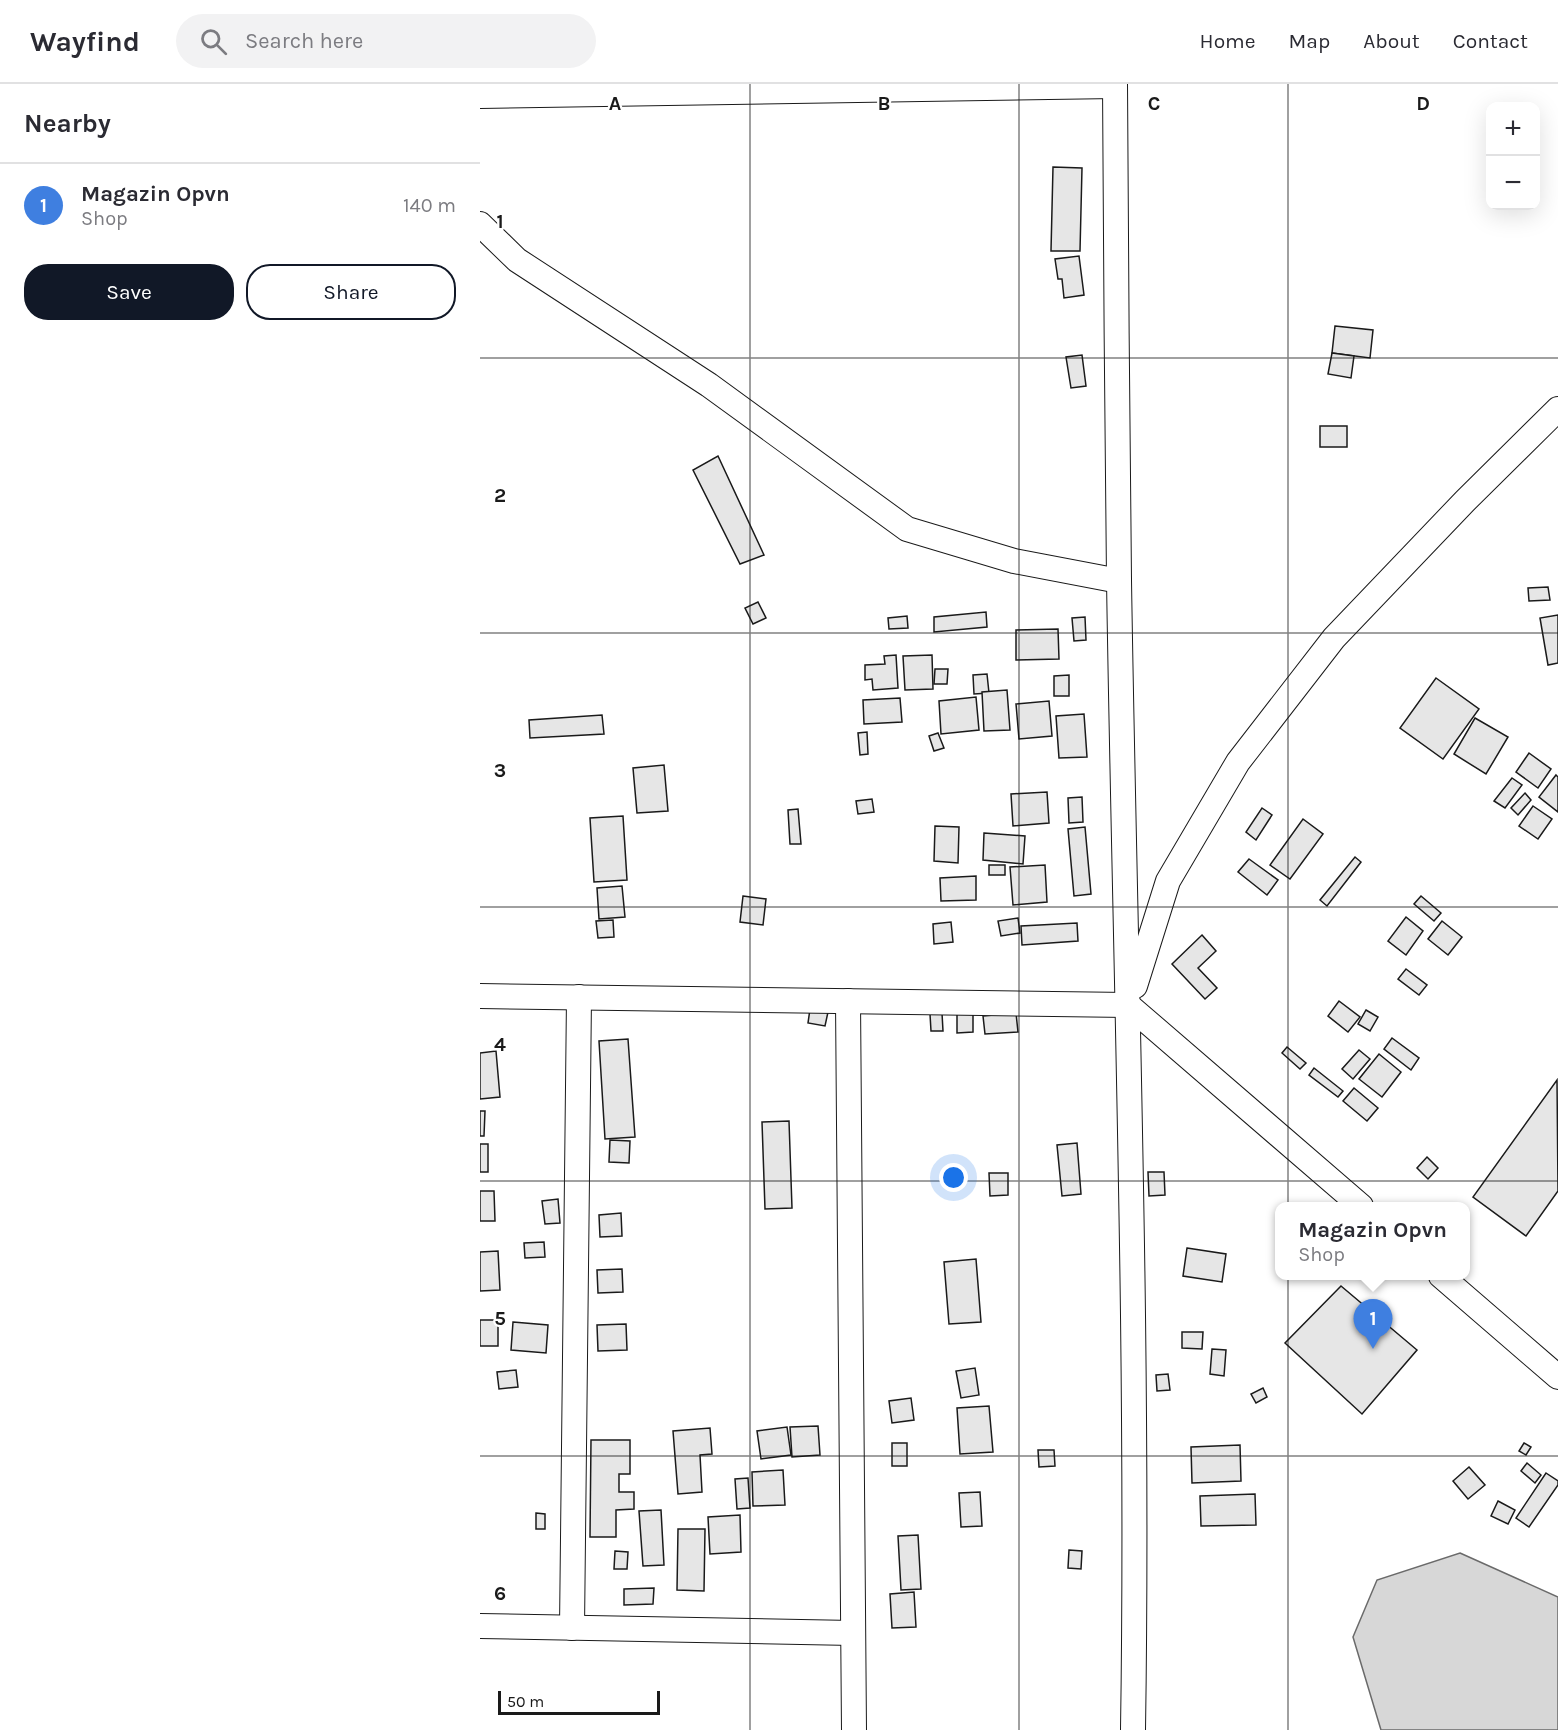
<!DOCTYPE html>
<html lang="en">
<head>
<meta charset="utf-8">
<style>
	:root { --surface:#fff; --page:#f2f2f3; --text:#2b2b33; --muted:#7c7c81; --line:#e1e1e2; --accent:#111827 }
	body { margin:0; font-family:Karla,sans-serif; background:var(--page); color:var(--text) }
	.controls { position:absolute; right:18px; top:18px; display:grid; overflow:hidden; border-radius:12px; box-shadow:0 6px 24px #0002 }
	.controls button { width:54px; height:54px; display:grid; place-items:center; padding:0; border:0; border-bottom:2px solid var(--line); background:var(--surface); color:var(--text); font:30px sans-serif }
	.scale { position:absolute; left:18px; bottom:15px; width:162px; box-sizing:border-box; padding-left:6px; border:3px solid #1a1a1a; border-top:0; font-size:16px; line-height:21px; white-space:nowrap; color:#1a1a1a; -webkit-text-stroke:4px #fff; paint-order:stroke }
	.you { position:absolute; left:474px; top:1094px; width:21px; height:21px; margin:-15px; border:4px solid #fff; border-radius:50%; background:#1a73e8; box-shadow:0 0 0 9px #1a73e833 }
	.badge { display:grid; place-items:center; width:39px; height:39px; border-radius:50%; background:var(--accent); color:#fff; font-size:20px; font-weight:700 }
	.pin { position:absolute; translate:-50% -50px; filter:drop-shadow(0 2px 3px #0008) }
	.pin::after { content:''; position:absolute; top:32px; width:21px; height:18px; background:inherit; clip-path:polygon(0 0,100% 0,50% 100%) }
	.popup { position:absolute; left:795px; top:1118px; width:195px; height:78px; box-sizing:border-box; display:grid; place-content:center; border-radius:12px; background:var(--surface); filter:drop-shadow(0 2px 4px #0005); font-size:20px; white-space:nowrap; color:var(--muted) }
	.popup b { font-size:22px; color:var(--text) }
	.popup::after { content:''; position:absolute; left:50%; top:100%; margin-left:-12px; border:12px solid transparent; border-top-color:var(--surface) }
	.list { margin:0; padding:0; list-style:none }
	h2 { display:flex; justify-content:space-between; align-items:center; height:78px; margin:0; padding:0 24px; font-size:26px }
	h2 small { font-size:20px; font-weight:400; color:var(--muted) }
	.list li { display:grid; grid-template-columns:39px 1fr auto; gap:18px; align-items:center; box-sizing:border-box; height:84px; padding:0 24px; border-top:2px solid var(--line) }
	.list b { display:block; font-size:22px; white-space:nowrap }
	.list p { margin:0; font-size:20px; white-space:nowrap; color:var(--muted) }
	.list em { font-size:20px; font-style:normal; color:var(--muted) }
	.actions { display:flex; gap:12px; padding:18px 24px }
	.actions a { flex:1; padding:14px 0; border:2px solid var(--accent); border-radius:24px; text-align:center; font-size:21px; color:var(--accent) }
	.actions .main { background:var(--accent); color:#fff }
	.icon { flex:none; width:33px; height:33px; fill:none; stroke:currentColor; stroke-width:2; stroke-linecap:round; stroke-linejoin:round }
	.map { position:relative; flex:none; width:1078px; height:1646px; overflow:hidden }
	header { display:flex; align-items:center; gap:36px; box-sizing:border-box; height:84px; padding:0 30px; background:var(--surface); border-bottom:2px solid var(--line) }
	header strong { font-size:28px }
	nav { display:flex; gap:33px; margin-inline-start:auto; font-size:21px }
	.search { width:420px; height:54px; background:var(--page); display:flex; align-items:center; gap:15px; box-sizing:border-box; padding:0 21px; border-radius:33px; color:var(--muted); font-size:22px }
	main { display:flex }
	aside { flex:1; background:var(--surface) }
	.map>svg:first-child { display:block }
</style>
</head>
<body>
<header>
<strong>Wayfind</strong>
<div class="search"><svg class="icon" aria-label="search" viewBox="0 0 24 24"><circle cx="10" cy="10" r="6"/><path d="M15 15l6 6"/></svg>Search here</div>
<nav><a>Home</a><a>Map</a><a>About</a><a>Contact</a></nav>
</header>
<main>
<aside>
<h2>Nearby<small></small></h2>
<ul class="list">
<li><span class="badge" style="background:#3f7fe0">1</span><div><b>Magazin Opvn</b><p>Shop</p></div><em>140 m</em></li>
</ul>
<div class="actions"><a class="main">Save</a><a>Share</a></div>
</aside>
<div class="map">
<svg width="1078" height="1646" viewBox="0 0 1078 1646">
	<rect width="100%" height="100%" fill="#fff"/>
	<!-- water -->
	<polygon fill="#d7d7d7" stroke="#6a6a6a" stroke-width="1.5" points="980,1469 1078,1513 1078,1646 901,1646 873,1553 897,1496"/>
	<!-- building -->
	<g fill="#e6e6e6" stroke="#1a1a1a" stroke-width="1.5">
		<polygon points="573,83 602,84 600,167 571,167"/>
		<polygon points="599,172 604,211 584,214 582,195 578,195 575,175"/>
		<polygon points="855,242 893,246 890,274 852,269"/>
		<polygon points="852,269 874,272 871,294 848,290"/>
		<polygon points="602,271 606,302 591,304 586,273"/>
		<rect x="840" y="342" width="27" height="21"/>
		<polygon points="238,372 284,471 260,480 213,386"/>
		<polygon points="1068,503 1070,516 1049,517 1048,504"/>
		<polygon points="278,518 286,534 273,540 265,524"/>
		<polygon points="506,528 507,543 454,548 454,533"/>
		<polygon points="1078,531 1078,579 1068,581 1060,534"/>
		<polygon points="427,532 428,544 409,545 408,534"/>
		<polygon points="605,533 606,556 594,557 592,534"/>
		<polygon points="578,545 579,575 536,576 536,546"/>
		<polygon points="416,571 418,604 393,606 392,595 385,596 385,581 405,580 404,572"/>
		<polygon points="452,571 453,605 425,606 423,572"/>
		<polygon points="455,585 468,585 467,600 454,600"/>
		<polygon points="507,590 509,609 494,610 493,591"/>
		<polygon points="589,591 589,612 574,612 574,592"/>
		<polygon points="956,594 999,625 963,675 920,644"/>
		<polygon points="527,606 530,646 504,647 502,608"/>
		<polygon points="496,613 499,646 461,650 459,617"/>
		<polygon points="420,614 422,638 384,640 383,616"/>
		<polygon points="569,617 572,652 539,655 536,620"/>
		<polygon points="604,630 607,673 579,674 576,632"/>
		<polygon points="122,631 124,650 50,654 49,636"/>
		<polygon points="995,634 1028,653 1006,690 974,670"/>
		<polygon points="387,648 388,670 380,671 378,649"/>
		<polygon points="458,649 464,664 454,667 449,652"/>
		<polygon points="1049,669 1071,685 1058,704 1036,688"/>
		<polygon points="184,681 188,727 157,729 153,684"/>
		<polygon points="1076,691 1078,693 1078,728 1059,713"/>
		<polygon points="1032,694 1042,701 1025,724 1014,717"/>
		<polygon points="567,708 569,739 533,742 531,710"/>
		<polygon points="1045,709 1051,716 1038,731 1031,724"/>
		<polygon points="602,713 603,738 589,739 588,714"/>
		<polygon points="392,715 394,728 378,730 376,717"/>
		<polygon points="1053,722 1072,735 1058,755 1039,742"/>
		<polygon points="782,724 792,731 776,756 766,748"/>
		<polygon points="318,725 321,760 310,760 308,726"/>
		<polygon points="143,732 147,796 114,798 110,734"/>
		<polygon points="823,735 843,750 810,795 790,781"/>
		<polygon points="455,742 479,743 478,779 454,777"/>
		<polygon points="605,743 611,810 594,812 588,745"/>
		<polygon points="504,749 545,752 543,780 503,776"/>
		<polygon points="875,773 881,778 847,822 840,816"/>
		<polygon points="769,775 798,796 787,811 758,788"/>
		<rect x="509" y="781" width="16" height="10"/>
		<polygon points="565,781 567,818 533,821 530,783"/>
		<polygon points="496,792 496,816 461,817 460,794"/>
		<polygon points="142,802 145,833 119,835 117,804"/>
		<polygon points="263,812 286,815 283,841 260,838"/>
		<polygon points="941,812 961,829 954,837 934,820"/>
		<polygon points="926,833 943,847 926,871 908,857"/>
		<polygon points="538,834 540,849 521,852 518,837"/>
		<polygon points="133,836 134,853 118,854 116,837"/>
		<polygon points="962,837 982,853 968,871 948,855"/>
		<polygon points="471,838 473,858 454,860 453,840"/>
		<polygon points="597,839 598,857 542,861 541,842"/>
		<polygon points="722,851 736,867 718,884 737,904 725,915 692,880"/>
		<polygon points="926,885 947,901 939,911 918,895"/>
		<polygon points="859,917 880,933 868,948 848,932"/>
		<polygon points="330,925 348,928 345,942 328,939"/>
		<polygon points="886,926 898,933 890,947 878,940"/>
		<polygon points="493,928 493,948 477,949 477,929"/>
		<polygon points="462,929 463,947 451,947 450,930"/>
		<polygon points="536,929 538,948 505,950 503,932"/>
		<polygon points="912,954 939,974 931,986 904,965"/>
		<polygon points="148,955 155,1053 125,1055 119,957"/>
		<polygon points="807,963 826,979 820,985 802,969"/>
		<polygon points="879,966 890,975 873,995 862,985"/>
		<polygon points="16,967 20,1013 0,1015 0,969"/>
		<polygon points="899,970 921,988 902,1013 879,995"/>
		<polygon points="834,984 863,1007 858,1013 829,991"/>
		<polygon points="1077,996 1078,1107 1046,1152 993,1113"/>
		<polygon points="874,1004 898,1024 887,1037 863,1017"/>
		<polygon points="0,1027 5,1027 4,1052 0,1052"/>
		<polygon points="309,1037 312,1124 285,1125 282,1038"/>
		<polygon points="130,1056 150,1057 149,1079 129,1078"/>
		<polygon points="597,1059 601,1110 582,1112 577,1061"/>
		<rect x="0" y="1060" width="8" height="28"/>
		<polygon points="947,1073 958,1084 948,1095 937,1084"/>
		<polygon points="668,1088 684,1088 685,1111 669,1112"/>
		<polygon points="509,1089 528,1089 528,1111 510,1112"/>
		<polygon points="0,1107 14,1107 15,1137 0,1137"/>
		<polygon points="78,1115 80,1139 65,1140 62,1117"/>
		<polygon points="141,1129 142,1152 120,1153 119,1131"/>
		<polygon points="64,1158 65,1173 45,1174 44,1159"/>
		<polygon points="707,1164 746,1170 742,1198 703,1192"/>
		<polygon points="18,1167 20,1206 0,1207 0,1168"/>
		<polygon points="496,1175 501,1238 469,1240 464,1178"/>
		<polygon points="142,1185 143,1208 118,1209 117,1186"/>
		<polygon points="861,1202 937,1266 882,1330 805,1259"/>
		<rect x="0" y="1236" width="18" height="26"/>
		<polygon points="33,1238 68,1241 66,1269 31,1266"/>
		<polygon points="146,1240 147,1266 118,1267 117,1241"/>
		<polygon points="702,1248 723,1248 722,1265 702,1264"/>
		<polygon points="732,1265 746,1266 744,1292 730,1290"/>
		<polygon points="495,1284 499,1311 481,1314 476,1287"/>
		<polygon points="36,1286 38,1303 19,1305 17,1288"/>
		<polygon points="688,1290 690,1306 677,1307 676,1291"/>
		<polygon points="783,1304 787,1313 776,1319 771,1310"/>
		<polygon points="431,1314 434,1336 412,1339 409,1317"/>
		<polygon points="509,1322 513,1368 480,1370 477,1324"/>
		<polygon points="338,1342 340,1371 312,1373 310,1343"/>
		<polygon points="307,1343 311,1371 281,1375 277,1347"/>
		<polygon points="230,1344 232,1370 220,1371 222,1408 198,1410 193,1347"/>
		<polygon points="111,1356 150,1356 150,1390 139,1390 139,1408 154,1408 154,1425 136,1426 136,1453 110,1453"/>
		<rect x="412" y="1359" width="15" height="23"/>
		<polygon points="1044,1359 1051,1363 1046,1371 1039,1367"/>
		<polygon points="760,1361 761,1397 712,1399 711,1363"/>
		<polygon points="558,1366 574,1366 575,1382 559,1383"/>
		<polygon points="1047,1379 1061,1391 1055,1399 1041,1387"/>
		<polygon points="989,1383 1005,1401 988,1415 973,1397"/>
		<polygon points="303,1386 305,1421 273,1422 272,1388"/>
		<polygon points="1066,1389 1078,1397 1078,1401 1049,1443 1036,1434"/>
		<polygon points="268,1394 270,1424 257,1425 255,1395"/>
		<polygon points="500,1408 502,1442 481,1443 479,1409"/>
		<polygon points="775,1410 776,1441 721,1442 720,1412"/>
		<polygon points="1018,1417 1035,1426 1028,1440 1011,1432"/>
		<polygon points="181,1426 184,1481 163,1482 159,1427"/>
		<polygon points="56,1429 65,1430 65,1445 56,1445"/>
		<polygon points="260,1431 261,1468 230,1470 228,1433"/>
		<polygon points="198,1445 225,1445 224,1507 197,1506"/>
		<polygon points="438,1451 441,1505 421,1506 418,1452"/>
		<polygon points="589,1466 602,1467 601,1485 588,1484"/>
		<polygon points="135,1467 148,1468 147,1485 134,1485"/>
		<polygon points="174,1504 173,1520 144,1521 144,1505"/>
		<polygon points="434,1508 436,1543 412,1544 410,1510"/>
	</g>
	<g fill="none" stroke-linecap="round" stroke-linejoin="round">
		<!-- minor casing -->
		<g stroke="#1a1a1a" stroke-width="26">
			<g id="minor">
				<path d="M635,0C636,165 637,331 639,496C645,879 659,1263 653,1646"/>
				<polyline points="0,12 635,2"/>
				<polyline points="0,140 37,176 229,301 427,445 534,477 639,497"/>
				<polyline points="655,902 688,797 758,678 854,554 985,417 1078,325"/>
				<polyline points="0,912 648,921 881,1122"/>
				<polyline points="368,917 374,1646"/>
				<polyline points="961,1192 1078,1293"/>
				<polyline points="0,1542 373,1549"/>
				<polyline points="92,1544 99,913"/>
			</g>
		</g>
		<!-- minor -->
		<use href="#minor" stroke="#fff" stroke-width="24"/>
	</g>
	<!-- grid -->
	<path fill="none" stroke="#1a1a1a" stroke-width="1.5" stroke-opacity="0.55" d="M270,0V1646M539,0V1646M808,0V1646M0,274H1078M0,549H1078M0,823H1078M0,1097H1078M0,1372H1078"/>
	<g font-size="20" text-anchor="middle" font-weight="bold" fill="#1a1a1a" stroke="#fff" stroke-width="4.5" stroke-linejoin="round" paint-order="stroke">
		<text x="135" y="26">A</text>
		<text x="404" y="26">B</text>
		<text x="674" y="26">C</text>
		<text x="943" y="26">D</text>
		<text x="20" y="144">1</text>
		<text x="20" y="418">2</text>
		<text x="20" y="693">3</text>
		<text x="20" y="967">4</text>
		<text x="20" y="1241">5</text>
		<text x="20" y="1516">6</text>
	</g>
</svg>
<div class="controls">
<button>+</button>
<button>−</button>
</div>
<div class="scale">50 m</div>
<div class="you"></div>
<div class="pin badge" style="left:893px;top:1265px;background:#3f7fe0">1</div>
<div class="popup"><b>Magazin Opvn</b>Shop</div>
</div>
</main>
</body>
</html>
